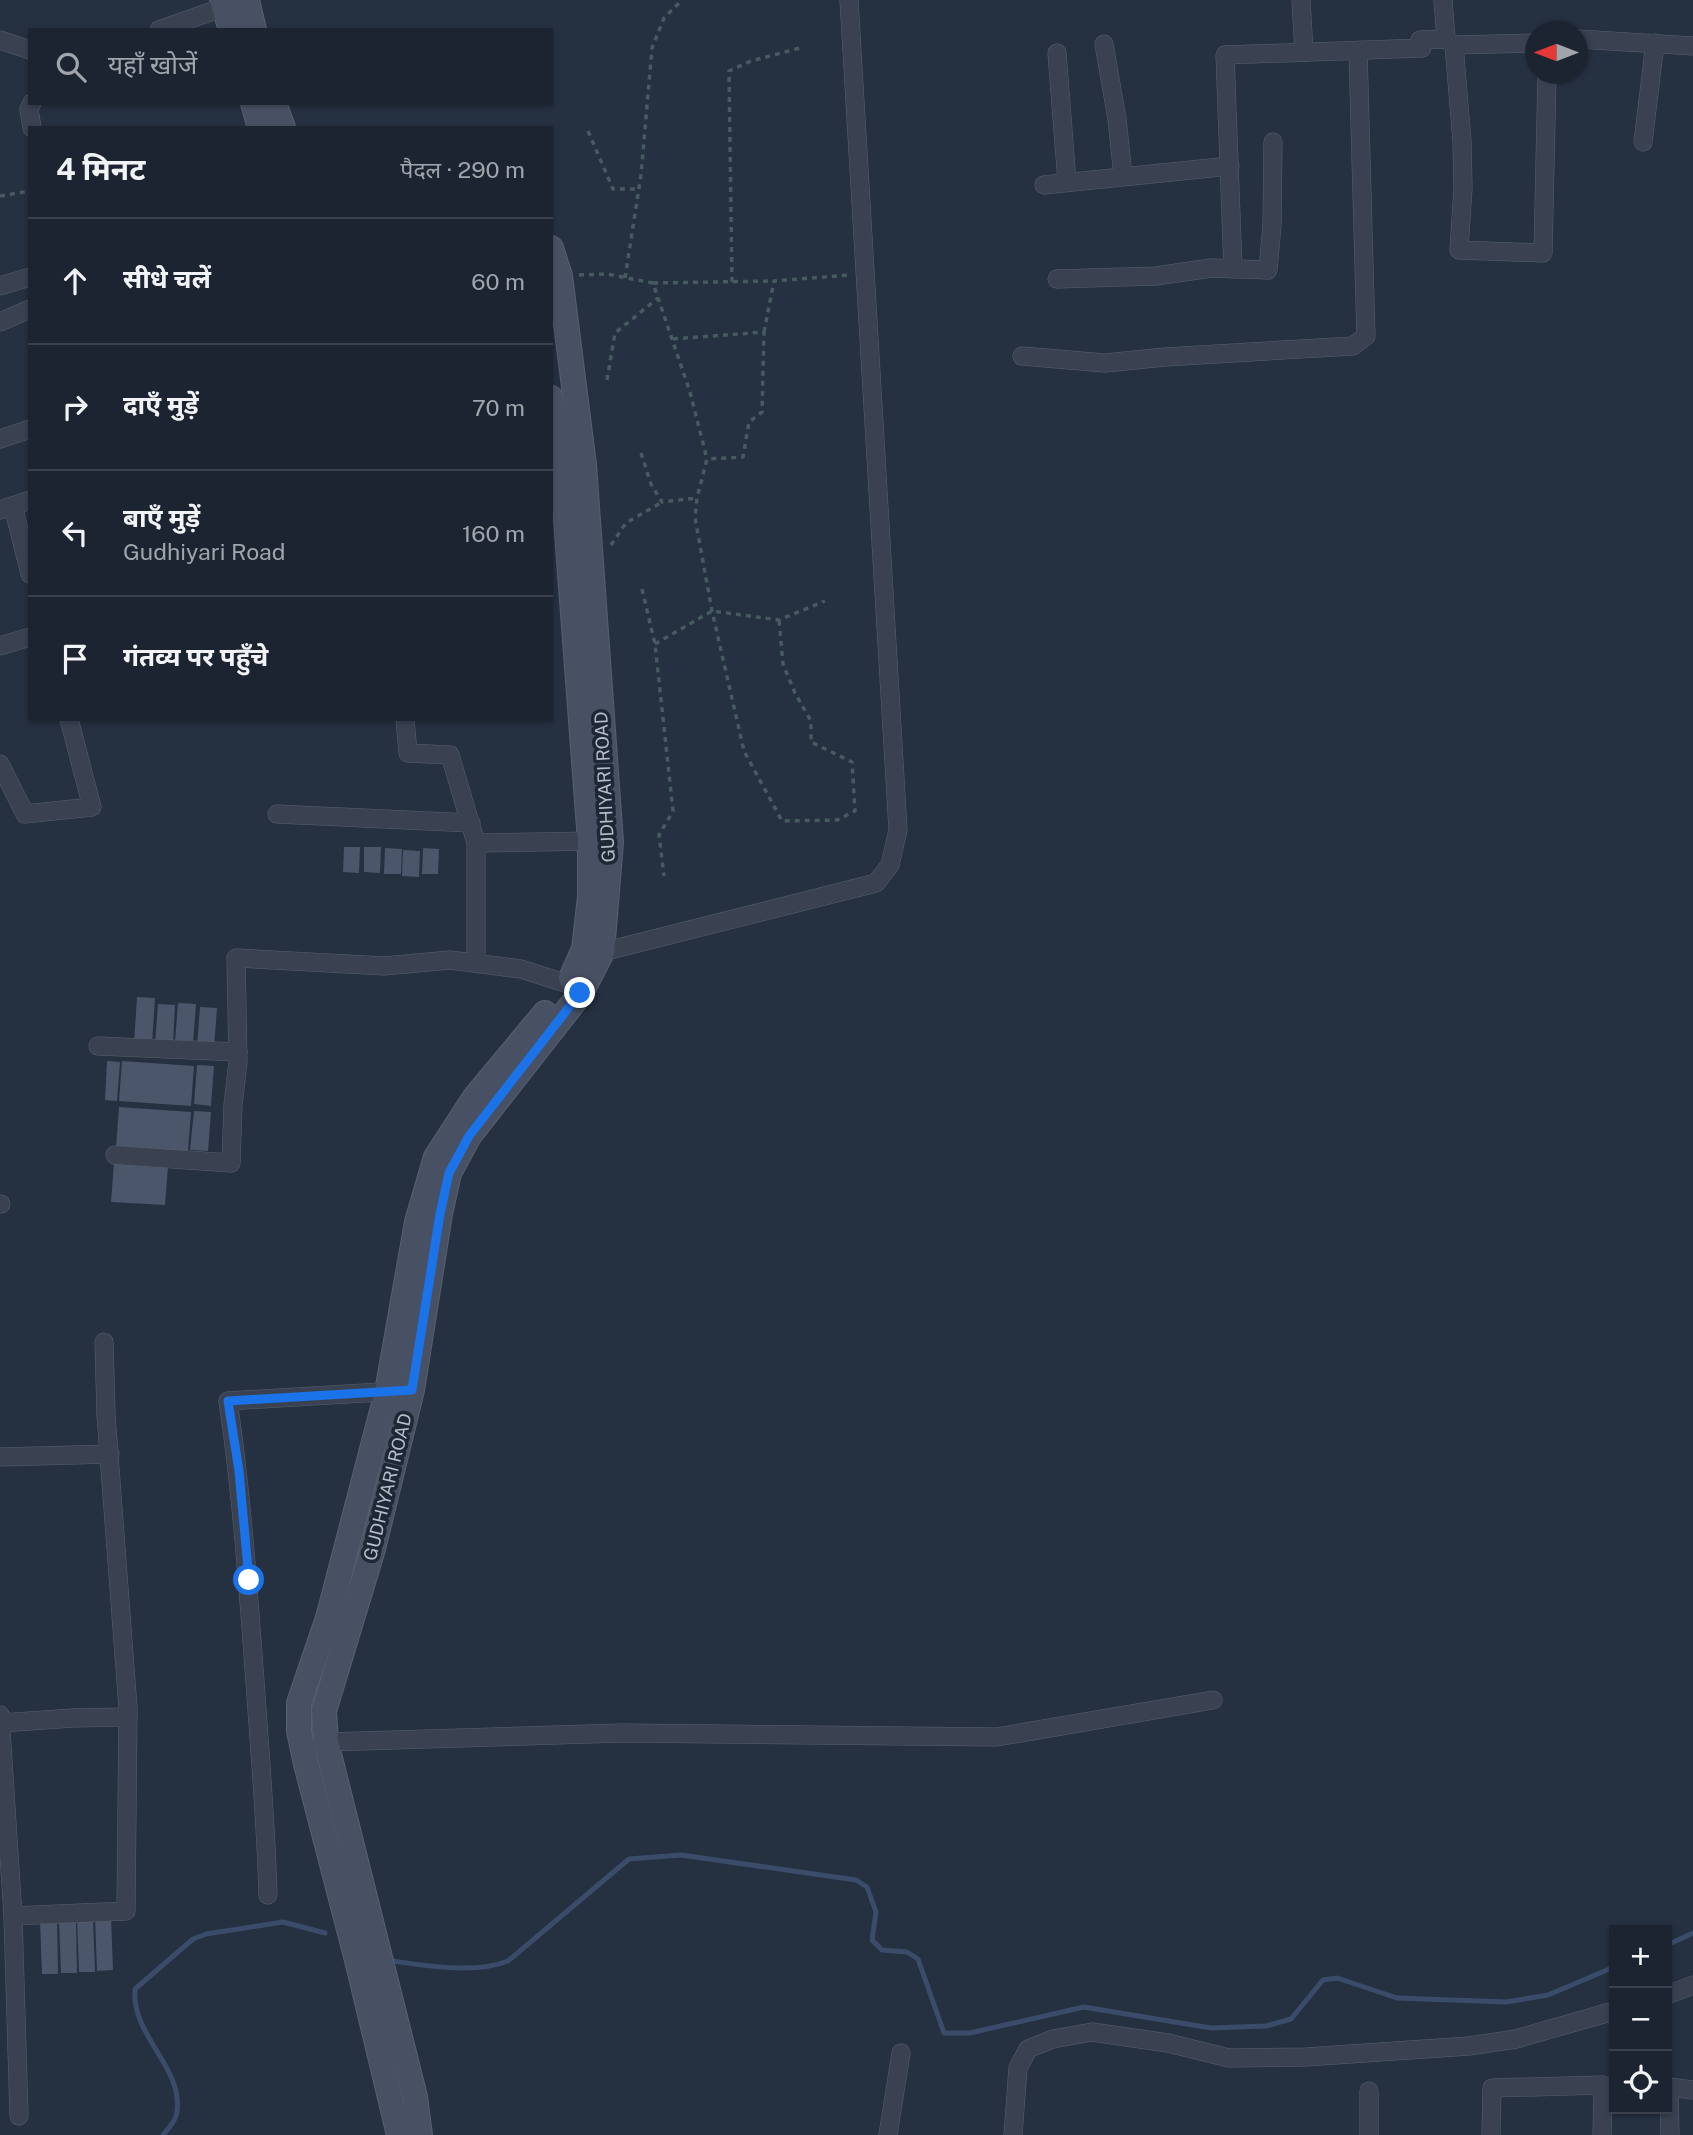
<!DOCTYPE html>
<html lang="hi">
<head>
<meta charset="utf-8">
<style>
	:root { --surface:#1c2431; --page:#29303d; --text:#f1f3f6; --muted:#a0a4ab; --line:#3a414d }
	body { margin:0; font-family:"Public Sans","Noto Sans Devanagari",sans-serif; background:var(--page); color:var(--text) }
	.controls { position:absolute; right:21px; bottom:21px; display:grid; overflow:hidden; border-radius:0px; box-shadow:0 2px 5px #0004 }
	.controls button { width:63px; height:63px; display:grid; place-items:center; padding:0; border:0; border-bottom:2px solid var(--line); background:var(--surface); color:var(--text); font:35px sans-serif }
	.compass { position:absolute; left:1525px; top:21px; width:63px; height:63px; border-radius:50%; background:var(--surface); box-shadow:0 2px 5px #0004; rotate:270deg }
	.stop { position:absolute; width:21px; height:21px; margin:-16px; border:5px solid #1a73e8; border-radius:50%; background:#fff }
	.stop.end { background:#1a73e8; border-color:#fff; box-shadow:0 2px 7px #0008 }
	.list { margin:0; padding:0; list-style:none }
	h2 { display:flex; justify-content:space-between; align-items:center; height:91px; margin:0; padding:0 28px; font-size:30px }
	h2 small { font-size:23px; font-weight:400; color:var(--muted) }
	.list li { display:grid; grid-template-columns:46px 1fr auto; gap:21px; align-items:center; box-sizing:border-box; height:126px; padding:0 28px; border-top:2px solid var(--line) }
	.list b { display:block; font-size:26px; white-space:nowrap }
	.list p { margin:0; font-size:23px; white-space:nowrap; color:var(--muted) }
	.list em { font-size:23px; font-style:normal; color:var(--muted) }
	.icon { flex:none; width:38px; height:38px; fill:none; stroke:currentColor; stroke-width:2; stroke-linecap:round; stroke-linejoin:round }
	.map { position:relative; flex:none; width:1693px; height:2135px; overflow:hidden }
	.search { position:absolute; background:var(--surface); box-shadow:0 2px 5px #0004; left:28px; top:28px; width:525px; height:77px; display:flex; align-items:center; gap:18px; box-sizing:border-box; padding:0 24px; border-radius:0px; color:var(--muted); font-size:26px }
	.panel { position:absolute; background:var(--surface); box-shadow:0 2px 5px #0004; left:28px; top:126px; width:525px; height:595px; border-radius:0px }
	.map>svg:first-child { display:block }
</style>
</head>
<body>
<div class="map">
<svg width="1693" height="2135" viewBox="0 0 1693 2135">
	<rect width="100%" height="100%" fill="#253041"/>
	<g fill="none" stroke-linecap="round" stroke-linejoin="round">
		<!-- stream -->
		<g stroke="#3b4c6a" stroke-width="5">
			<polyline points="1667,1945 1693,1933"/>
			<path d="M393,1961C427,1966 476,1974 508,1961L629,1859L681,1855L856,1880L867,1887L876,1912L872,1940L882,1950L907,1952L918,1959L944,2033H970L1084,2007L1211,2028L1266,2026L1291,2019L1323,1980L1337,1978L1397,1998L1506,2002L1548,1995L1614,1967"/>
			<path d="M163,2135C168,2129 176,2121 177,2112C183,2066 131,2036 135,1989L193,1939L206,1934L283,1922L325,1933"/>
		</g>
	</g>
	<!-- building -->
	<g fill="#4b566a">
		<polygon points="344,847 360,847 359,873 343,872"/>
		<polygon points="364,847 381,847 380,873 364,872"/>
		<polygon points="385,848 402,849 401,874 384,874"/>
		<polygon points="423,848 439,849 438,874 422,874"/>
		<polygon points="403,850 420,851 419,877 402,876"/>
		<polygon points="137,997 155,998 152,1044 134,1043"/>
		<polygon points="178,1003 196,1004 193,1043 175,1042"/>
		<polygon points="158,1004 175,1005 173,1045 155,1043"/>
		<polygon points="200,1007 217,1008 214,1048 197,1046"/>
		<polygon points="107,1061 120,1062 117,1101 105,1100"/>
		<polygon points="122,1061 194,1066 191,1106 119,1101"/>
		<polygon points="197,1065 214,1066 211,1106 194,1104"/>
		<polygon points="119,1107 191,1112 188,1151 116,1147"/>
		<polygon points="194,1111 211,1112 208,1151 190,1150"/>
		<polygon points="114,1162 168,1166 165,1205 111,1202"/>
		<polygon points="111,1916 113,1970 97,1971 95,1917"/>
		<polygon points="77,1918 93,1918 95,1972 79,1972"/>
		<polygon points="76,1919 77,1973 61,1973 59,1920"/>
		<polygon points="40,1920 57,1920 58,1974 42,1974"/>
	</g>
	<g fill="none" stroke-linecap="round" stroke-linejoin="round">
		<!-- street casing -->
		<g stroke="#57606e" stroke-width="19">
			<g id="street">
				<polyline points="1301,0 1304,52"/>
				<polyline points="1443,0 1446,39"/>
				<polyline points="159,30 224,7"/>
				<polyline points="1578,39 1693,46"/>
				<polyline points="0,40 30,50"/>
				<polyline points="1104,44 1117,119 1123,176"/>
				<polyline points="1454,45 1462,141 1463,188 1459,250 1543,253 1547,74"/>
				<polyline points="1057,53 1067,182"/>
				<polyline points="32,128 29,109 32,103"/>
				<polyline points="1643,142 1655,43"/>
				<polyline points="1044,185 1230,166"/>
				<polyline points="1233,269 1225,55 1422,48 1420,40 1446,39 1454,45 1536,43"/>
				<polyline points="1057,279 1156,276 1211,268 1268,270 1272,225 1273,142"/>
				<polyline points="0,286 30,277"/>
				<polyline points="0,322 30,309"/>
				<polyline points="1022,356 1105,363 1165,357 1353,346 1366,336 1358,51"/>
				<polyline points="0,439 30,429"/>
				<polyline points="13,506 30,574"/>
				<polyline points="0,510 30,500"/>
				<polyline points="0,646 30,637"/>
				<polyline points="405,719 408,753 450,755 476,843 476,963"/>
				<polyline points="0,764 25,814 92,807 69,719"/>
				<polyline points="277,814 471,823"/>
				<polyline points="476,843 590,841"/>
				<polyline points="602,952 876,883 890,865 898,830 849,0"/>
				<polyline points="98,1046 238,1052"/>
				<polyline points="115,1155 231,1163 233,1105 238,1062 236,958 384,966 450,960 521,969 568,984"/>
				<polyline points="0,1204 1,1204"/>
				<polyline points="0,1457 110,1454"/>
				<polyline points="0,1715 13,1916 19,2116"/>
				<polyline points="1,1723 73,1718 128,1717"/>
				<polyline points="326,1742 622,1733 997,1737 1213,1700"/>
				<path d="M268,1895C266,1824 260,1753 255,1682C248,1588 242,1495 228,1401L398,1391"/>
				<polyline points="13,1916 126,1911 128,1708 106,1415 104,1342"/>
				<polyline points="1667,1995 1693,1985"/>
				<polyline points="1369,2091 1369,2135"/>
				<polyline points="888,2135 901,2053"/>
				<polyline points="1013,2135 1018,2068 1028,2049 1053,2039 1092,2032 1168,2043 1229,2058 1306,2057 1469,2046 1516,2039 1614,2011"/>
				<polyline points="1491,2135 1492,2088 1603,2085 1602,2135"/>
				<polyline points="1670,2135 1669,2087 1693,2090"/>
			</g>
		</g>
		<!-- secondary casing -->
		<g stroke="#57606e" stroke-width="26">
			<g id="secondary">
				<polyline points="222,0 231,30"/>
				<polyline points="247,0 254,30"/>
				<polyline points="253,103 260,128"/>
				<polyline points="274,103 283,128"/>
				<polyline points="551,398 562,466 590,841 590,897 584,949 571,978"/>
				<polyline points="399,2135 357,1960 306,1764 299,1731 299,1703 328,1618 387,1392 417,1222 436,1157 475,1097 545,1013"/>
				<polyline points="420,2135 415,2097 326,1742 324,1711 373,1549 412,1390 440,1214 449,1173 469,1136 581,993 602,952 611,842 584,465 560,276 551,248"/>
			</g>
		</g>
		<!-- path -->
		<g stroke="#465b5f" stroke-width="3.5" stroke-dasharray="5 5" stroke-linecap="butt">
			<polyline points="588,131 613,189 639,189"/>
			<polyline points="0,196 30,191"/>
			<polyline points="579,275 607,274 653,283 690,392 707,459 697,498 695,518 712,611 744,751 782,821 837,820 855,811 852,762 811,742 811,721 795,693 783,664 779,620"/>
			<polyline points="625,278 641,175 652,48 664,18 682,0"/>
			<polyline points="732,282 729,71 751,61 800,48"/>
			<polyline points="653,283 774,281"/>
			<polyline points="764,332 774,281 849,275"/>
			<polyline points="673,339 764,332 762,412 749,422 743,457 707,459"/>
			<polyline points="607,380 615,333 658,298"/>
			<polyline points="641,453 651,484 662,502 697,498"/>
			<polyline points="611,545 626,523 662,502"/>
			<polyline points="642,589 655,644 673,811 659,835 664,876"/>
			<polyline points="655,644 712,611 779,620 825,601"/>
		</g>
		<!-- street -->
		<use href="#street" stroke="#3a4251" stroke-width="18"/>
		<!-- secondary -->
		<use href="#secondary" stroke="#485164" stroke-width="24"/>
	</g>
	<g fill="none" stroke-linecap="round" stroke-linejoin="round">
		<!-- route -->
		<polyline stroke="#1a73e8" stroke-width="9" points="249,1580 239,1471 228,1401 412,1390 440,1214 449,1173 469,1136 580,993"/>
	</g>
	<g text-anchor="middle" stroke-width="7" stroke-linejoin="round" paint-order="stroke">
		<!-- street labels -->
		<g font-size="18" fill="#b6bdcb" stroke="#1e2736">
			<text transform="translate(605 787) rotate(-93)" y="6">GUDHIYARI ROAD</text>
			<text transform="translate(388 1487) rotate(-76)" y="6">GUDHIYARI ROAD</text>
		</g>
	</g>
</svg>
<div class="controls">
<button>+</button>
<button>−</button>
<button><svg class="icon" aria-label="locate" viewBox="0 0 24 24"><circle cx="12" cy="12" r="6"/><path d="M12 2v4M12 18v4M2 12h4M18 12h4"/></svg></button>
</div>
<svg class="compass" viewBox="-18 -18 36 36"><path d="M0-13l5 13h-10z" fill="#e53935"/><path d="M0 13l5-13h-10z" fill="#a0a4ab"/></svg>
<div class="stop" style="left:249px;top:1580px"></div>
<div class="stop end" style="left:580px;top:993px"></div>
<div class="search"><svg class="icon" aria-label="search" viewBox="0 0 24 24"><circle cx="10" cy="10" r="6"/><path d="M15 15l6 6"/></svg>यहाँ खोजें</div>
<section class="panel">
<h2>4 मिनट<small>पैदल · 290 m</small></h2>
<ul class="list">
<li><svg class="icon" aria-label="ahead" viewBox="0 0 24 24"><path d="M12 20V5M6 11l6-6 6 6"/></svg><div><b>सीधे चलें</b></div><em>60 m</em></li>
<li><svg class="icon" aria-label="right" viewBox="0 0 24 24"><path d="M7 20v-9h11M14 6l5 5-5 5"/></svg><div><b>दाएँ मुड़ें</b></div><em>70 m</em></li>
<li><svg class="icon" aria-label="left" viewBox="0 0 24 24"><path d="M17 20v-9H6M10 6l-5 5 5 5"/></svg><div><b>बाएँ मुड़ें</b><p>Gudhiyari Road</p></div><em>160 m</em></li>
<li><svg class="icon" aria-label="arrive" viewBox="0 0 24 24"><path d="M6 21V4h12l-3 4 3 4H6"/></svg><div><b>गंतव्य पर पहुँचे</b></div></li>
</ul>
</section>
</div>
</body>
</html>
